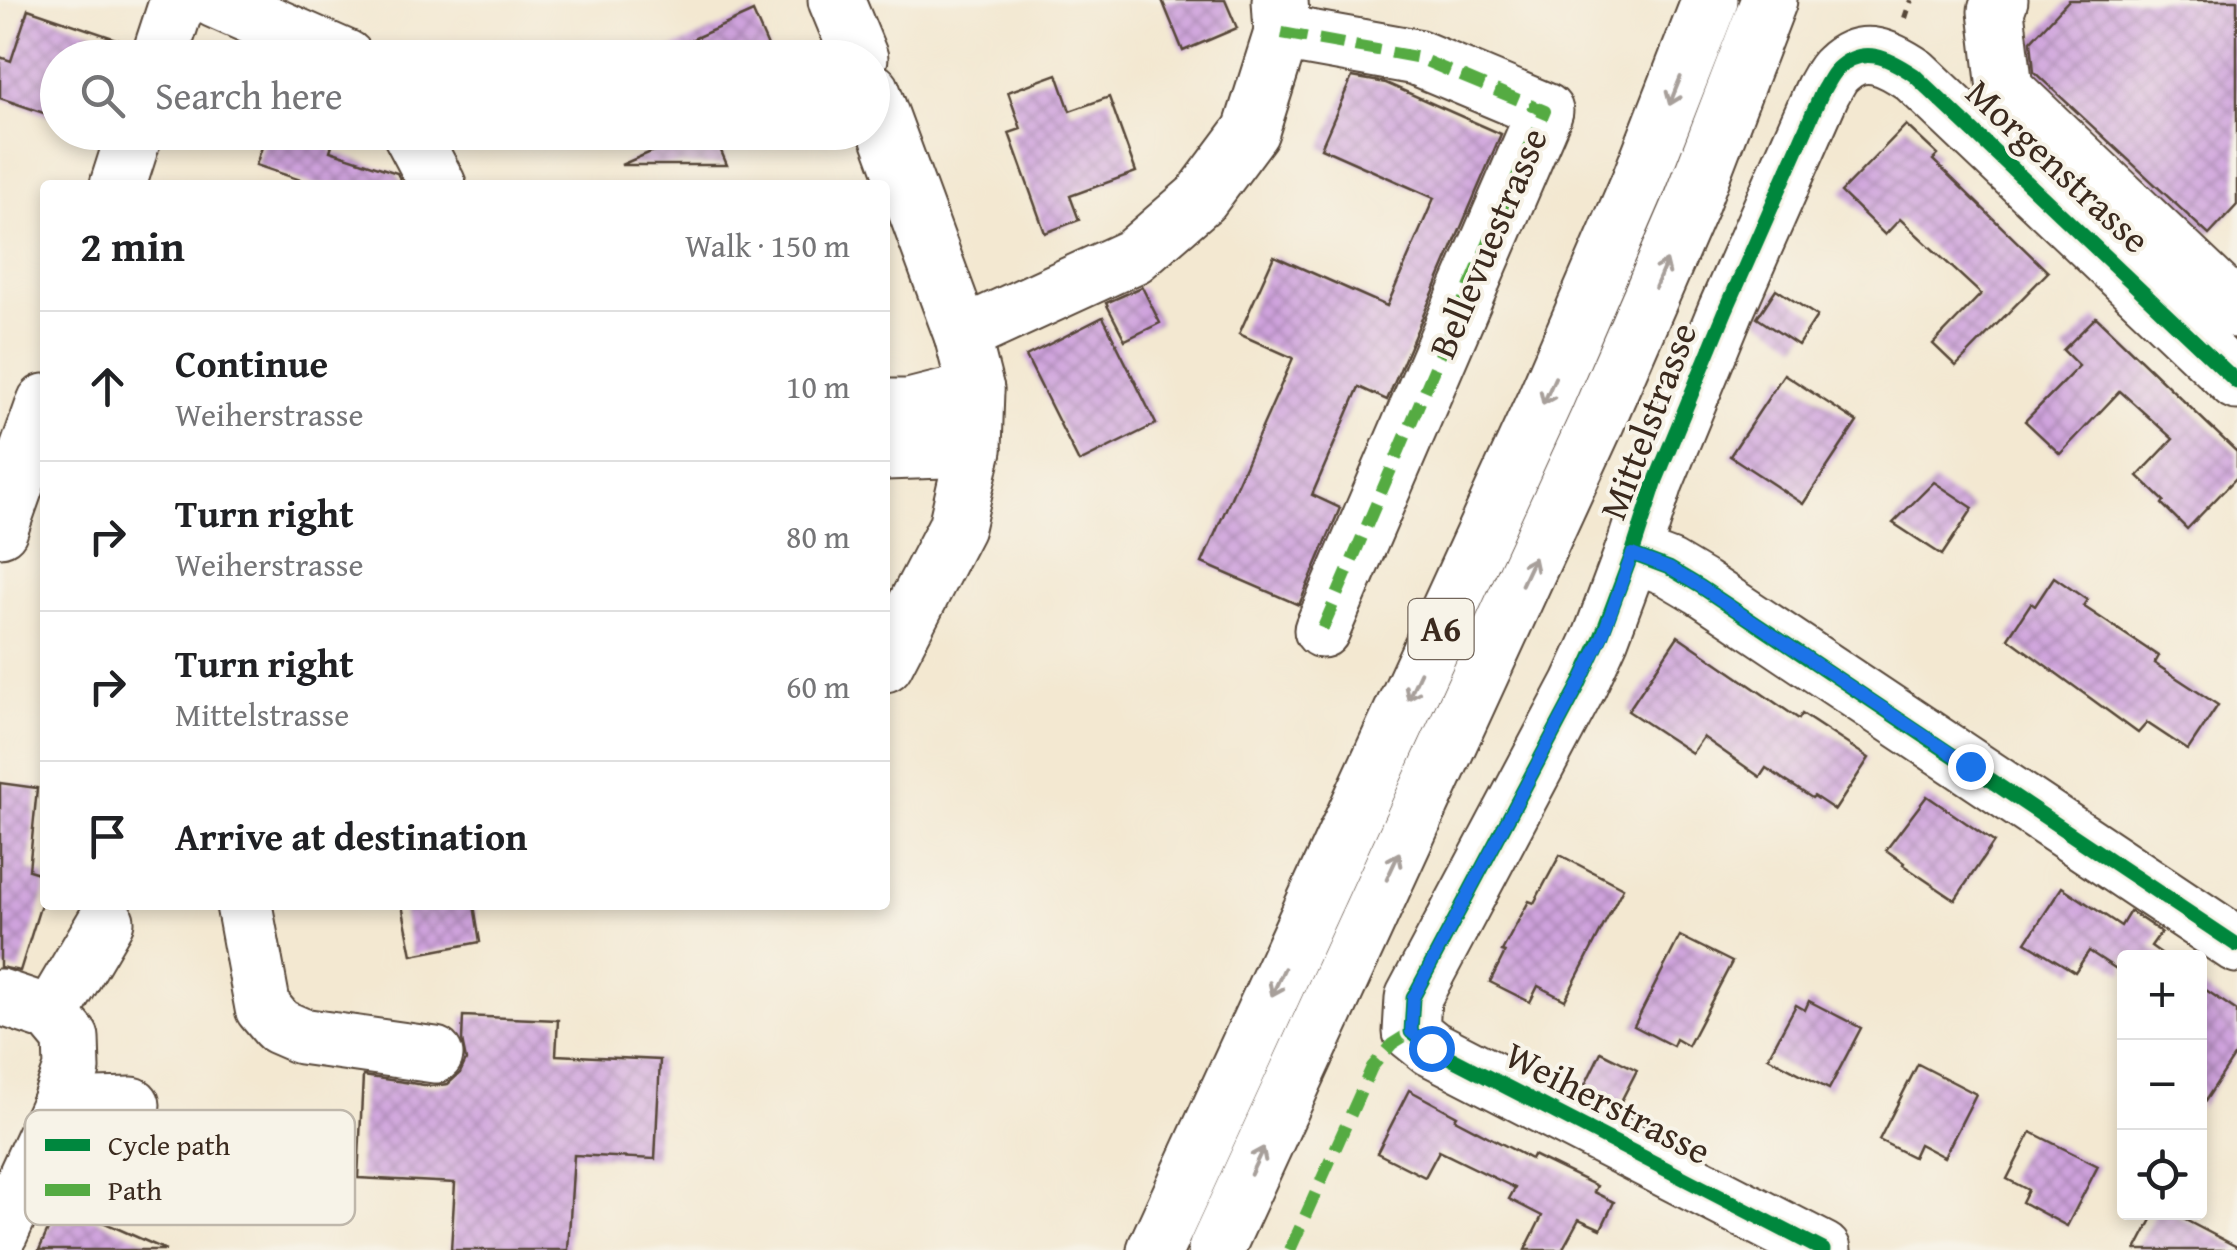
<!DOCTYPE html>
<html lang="en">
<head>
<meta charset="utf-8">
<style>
	:root { --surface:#fff; --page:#f6f6f6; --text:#202124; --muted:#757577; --line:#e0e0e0 }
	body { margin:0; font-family:"Gentium Book Plus",serif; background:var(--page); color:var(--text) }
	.controls { position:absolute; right:30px; bottom:30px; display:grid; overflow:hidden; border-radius:10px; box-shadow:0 5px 15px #0003 }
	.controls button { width:90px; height:90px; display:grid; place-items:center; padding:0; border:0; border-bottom:2px solid var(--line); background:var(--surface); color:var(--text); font:50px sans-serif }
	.stop { position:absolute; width:30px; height:30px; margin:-22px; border:8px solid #1a73e8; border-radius:50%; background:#fff }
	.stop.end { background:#1a73e8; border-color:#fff; box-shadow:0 2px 10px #0008 }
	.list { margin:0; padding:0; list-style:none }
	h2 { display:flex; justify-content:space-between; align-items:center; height:130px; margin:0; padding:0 40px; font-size:42px }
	h2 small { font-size:32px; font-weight:400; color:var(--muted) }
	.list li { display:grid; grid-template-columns:65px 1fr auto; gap:30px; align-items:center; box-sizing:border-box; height:150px; padding:0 40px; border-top:2px solid var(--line) }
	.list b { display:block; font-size:38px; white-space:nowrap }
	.list p { margin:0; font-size:32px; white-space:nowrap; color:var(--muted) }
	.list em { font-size:32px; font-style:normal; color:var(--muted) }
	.icon { flex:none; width:55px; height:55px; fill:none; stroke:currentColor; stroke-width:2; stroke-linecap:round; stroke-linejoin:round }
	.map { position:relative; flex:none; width:2237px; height:1250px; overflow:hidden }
	.search { position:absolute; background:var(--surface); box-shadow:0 5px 15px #0003; left:40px; top:40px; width:850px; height:110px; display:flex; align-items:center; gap:25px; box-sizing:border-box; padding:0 35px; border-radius:55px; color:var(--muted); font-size:38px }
	.panel { position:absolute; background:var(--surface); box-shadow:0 5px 15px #0003; left:40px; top:180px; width:850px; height:730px; border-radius:10px }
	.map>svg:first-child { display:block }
</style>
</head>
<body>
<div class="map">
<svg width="2237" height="1250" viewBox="0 0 2237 1250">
	<defs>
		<pattern id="building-cross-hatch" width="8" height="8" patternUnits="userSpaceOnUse" patternTransform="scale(2.5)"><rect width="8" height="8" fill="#cfa3dd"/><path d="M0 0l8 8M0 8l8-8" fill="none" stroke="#a985b3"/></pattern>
	</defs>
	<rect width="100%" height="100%" fill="#f7f3e8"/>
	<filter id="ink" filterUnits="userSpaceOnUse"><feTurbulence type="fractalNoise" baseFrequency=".01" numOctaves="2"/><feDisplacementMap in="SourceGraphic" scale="20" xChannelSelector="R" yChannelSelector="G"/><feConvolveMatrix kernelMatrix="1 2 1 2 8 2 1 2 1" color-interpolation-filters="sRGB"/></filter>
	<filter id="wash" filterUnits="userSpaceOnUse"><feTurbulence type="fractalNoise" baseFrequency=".0048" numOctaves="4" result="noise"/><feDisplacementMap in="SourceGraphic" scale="40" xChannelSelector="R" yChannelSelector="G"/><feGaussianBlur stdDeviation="2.25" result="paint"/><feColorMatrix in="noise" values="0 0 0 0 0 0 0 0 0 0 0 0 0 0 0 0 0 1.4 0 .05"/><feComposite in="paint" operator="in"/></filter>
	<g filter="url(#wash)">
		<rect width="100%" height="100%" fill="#f3e8d1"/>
		<g id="blocks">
			<!-- building -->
			<g fill="url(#building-cross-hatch)">
				<polygon points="1162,0 1225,0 1237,28 1183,51"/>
				<polygon points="2069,0 2237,0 2237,205 2209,235 2034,72 2031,41"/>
				<polygon points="28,9 131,44 129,58 58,58 58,118 0,98 0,57 11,61"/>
				<polygon points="753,12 773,58 651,58"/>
				<polygon points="1057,74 1070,111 1109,97 1136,172 1070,196 1079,220 1045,233 1009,133 1021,129 1008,92"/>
				<polygon points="1352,77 1386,83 1501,134 1387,400 1359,387 1312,495 1340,508 1299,605 1202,563 1293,358 1239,334 1274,256 1387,306 1434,198 1321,148"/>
				<polygon points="1906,125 1938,155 1933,160 2048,272 1956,366 1933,344 1981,294 1900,219 1885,235 1841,192"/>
				<polygon points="267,132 336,132 330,151 397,173 403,185 315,185 256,165"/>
				<polygon points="697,132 713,132 727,165 621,165"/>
				<polygon points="1142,287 1160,323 1125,340 1106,303"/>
				<polygon points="1776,289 1817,316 1798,345 1757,318"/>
				<polygon points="1103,317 1156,424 1079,462 1026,356"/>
				<polygon points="2096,317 2237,452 2237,477 2187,529 2162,504 2164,501 2138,476 2173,439 2120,391 2060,454 2025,421 2079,366 2063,350"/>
				<polygon points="1784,374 1857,422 1803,504 1730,456"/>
				<polygon points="1934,482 1973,508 1942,555 1893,523"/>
				<polygon points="2054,577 2087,600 2083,606 2158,656 2154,663 2218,705 2188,750 2147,723 2138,733 2008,638 2031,603 2035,606"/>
				<polygon points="1678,636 1799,719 1802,714 1869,758 1835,810 1814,796 1812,798 1766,768 1760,777 1703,737 1692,753 1628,711"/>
				<polygon points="0,783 37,788 29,870 45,875 45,891 20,971 0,967"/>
				<polygon points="1927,796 1994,842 1955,900 1903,865 1904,863 1886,850"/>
				<polygon points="1560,855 1623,888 1565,1000 1538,986 1530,1002 1490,982 1505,952 1502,951 1529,901 1534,903"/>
				<polygon points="2062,887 2121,926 2130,911 2161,932 2151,946 2168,958 2124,958 2124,974 2089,951 2075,972 2026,942"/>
				<polygon points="402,905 474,905 480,942 412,955"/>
				<polygon points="1680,936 1732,962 1688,1046 1676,1039 1673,1046 1634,1026"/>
				<polygon points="2200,986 2237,1011 2237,1052 2200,1109"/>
				<polygon points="1809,1001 1861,1028 1829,1089 1768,1057 1796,1005 1805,1010"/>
				<polygon points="463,1016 558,1020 556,1055 660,1060 655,1159 574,1155 568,1250 451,1250 455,1183 358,1178 363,1076 431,1086 448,1084 460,1073 466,1060 462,1040"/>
				<polygon points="1601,1052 1637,1070 1619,1105 1584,1087"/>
				<polygon points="1918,1064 1976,1094 1944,1157 1919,1144 1913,1157 1879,1140"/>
				<polygon points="1409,1090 1457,1116 1455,1119 1531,1159 1533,1155 1597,1186 1594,1192 1614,1202 1601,1229 1579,1219 1562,1250 1525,1250 1542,1216 1509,1199 1515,1188 1439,1151 1425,1177 1377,1153"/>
				<polygon points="2031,1132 2098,1166 2067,1226 2022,1202 2028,1190 2007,1179"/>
				<polygon points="60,1203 166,1250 39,1250"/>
				<polygon points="2156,1212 2170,1212 2237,1247 2237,1250 2136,1250"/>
			</g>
		</g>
	</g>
	<g filter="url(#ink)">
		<use href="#blocks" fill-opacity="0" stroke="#574639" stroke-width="2.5"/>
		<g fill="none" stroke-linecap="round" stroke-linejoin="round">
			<!-- minor casing -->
			<g stroke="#574639" stroke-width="59">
				<g id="minor">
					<polyline points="215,0 346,58"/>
					<polyline points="836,0 860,58"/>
					<polyline points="2000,0 1996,11 2005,89 2237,310"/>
					<polyline points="1282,33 1416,57 1545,111 1322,630"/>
					<polyline points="159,58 178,0"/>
					<polyline points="872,91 962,335 976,390 974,449 956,527 885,664"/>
					<polyline points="410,132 438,185"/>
					<polyline points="118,185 135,132"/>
					<polyline points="962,335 1134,256 1201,198 1251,131 1282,33 1280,0"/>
					<path d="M2237,382L1914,75C1889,58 1863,44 1837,69C1831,74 1827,84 1823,90L1726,310L1656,480L1632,554L1669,568L1701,587L2237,945"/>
					<polyline points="885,407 909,407 976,390"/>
					<polyline points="885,452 974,449"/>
					<polyline points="0,529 45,402"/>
					<polyline points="1632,554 1601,637 1579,685 1413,998 1411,1032 1431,1048 1823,1250"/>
					<polyline points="244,905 263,1008 278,1026 301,1036 435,1055"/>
					<polyline points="0,997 51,1014 71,1038 72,1069 58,1107 0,1233"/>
					<polyline points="51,1014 106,921"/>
					<polyline points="58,1107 132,1105"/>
				</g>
			</g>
			<!-- highway casing -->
			<g stroke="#574639" stroke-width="59">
				<g id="highway">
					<polyline points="1155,1250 1545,400 1639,182 1710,0"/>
					<polyline points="1216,1250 1596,423 1690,206 1769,0"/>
				</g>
			</g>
			<!-- path -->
			<polyline stroke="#574639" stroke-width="6" stroke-dasharray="8 8" stroke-linecap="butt" points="1905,18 1911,0"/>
			<!-- minor -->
			<use href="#minor" stroke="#fff" stroke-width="55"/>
			<!-- highway -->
			<use href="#highway" stroke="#fff" stroke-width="55"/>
			<!-- quiet -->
			<g stroke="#55ab43" stroke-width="12" stroke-dasharray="25 12" stroke-linecap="butt">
				<polyline points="1282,33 1416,57 1545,111 1322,630"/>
				<polyline points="1290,1250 1372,1067 1392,1044 1411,1032"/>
			</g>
			<!-- cycleway casing -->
			<g stroke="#f7f3e8" stroke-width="21">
				<g id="cycleway">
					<path d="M2237,382L1914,75C1889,58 1863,44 1837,69C1831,74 1827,84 1823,90L1726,310L1656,480L1632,554L1669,568L1701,587L2237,945"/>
					<polyline points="1632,554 1601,637 1579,685 1413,998 1411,1032 1431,1048 1823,1250"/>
				</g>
			</g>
			<!-- cycleway -->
			<use href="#cycleway" stroke="#00873e" stroke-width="15"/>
		</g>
		<!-- one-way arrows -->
		<defs><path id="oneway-shaft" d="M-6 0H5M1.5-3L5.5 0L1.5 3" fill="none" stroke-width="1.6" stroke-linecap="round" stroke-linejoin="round" transform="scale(2.5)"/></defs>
		<g stroke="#a79f9a">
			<use href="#oneway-shaft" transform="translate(1675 91) rotate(112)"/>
			<use href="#oneway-shaft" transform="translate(1661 274) rotate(-67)"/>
			<use href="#oneway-shaft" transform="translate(1549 391) rotate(114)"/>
			<use href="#oneway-shaft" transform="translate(1528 571) rotate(-65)"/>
			<use href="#oneway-shaft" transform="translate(1414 686) rotate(115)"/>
			<use href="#oneway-shaft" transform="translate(1393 866) rotate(-65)"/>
			<use href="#oneway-shaft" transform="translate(1278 982) rotate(115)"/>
			<use href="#oneway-shaft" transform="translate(1257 1161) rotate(-65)"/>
		</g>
	</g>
	<g fill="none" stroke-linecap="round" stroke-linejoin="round" filter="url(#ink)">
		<!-- route -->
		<polyline stroke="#1a73e8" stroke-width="12" points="1431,1048 1411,1032 1413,998 1579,685 1602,637 1632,554 1669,568 1701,587 1970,766"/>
	</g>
	<g text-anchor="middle" stroke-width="8" stroke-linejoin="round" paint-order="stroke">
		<!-- shield labels -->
		<rect fill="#f7f3e8" stroke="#73665b" stroke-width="2.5" x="1408.5" y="599" width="65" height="60" rx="8"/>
		<g font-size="35" font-weight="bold" fill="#3b2a1e">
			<text x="1441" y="641">A6</text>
		</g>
		<!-- street labels -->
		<g font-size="38" fill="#3b2a1e" stroke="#f7f3e8">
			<text transform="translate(2058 166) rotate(43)" y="13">Morgenstrasse</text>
			<text transform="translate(1488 243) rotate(-67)" y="13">Bellevuestrasse</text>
			<text transform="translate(1648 421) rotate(-69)" y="13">Mittelstrasse</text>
			<text transform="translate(1608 1103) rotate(27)" y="13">Weiherstrasse</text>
		</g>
	</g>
	<!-- legend -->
	<rect x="25" y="1110" width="330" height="115" rx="15" fill="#f7f3e8" stroke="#bfb7ab" stroke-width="2.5"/>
	<rect x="45" y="1139" width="45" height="12" fill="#00873e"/>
	<rect x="45" y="1184" width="45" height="12" fill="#55ab43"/>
	<g font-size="28" fill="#3b2a1e">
		<text x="108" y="1155">Cycle path</text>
		<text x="108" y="1200">Path</text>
	</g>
</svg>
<div class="controls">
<button>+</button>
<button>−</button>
<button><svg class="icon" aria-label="locate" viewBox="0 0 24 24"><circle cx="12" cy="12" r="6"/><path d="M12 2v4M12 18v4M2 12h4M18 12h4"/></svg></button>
</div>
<div class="stop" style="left:1431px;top:1048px"></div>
<div class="stop end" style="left:1970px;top:766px"></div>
<div class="search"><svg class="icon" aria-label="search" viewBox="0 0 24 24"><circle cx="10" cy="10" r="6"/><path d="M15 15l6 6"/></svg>Search here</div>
<section class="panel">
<h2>2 min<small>Walk · 150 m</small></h2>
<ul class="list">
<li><svg class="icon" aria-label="ahead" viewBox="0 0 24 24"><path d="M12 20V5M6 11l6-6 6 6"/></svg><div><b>Continue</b><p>Weiherstrasse</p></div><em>10 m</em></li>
<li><svg class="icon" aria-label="right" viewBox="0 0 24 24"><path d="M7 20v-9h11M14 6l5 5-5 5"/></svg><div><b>Turn right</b><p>Weiherstrasse</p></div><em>80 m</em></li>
<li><svg class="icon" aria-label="right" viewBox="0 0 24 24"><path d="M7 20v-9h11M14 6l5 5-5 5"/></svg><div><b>Turn right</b><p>Mittelstrasse</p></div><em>60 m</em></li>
<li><svg class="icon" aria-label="arrive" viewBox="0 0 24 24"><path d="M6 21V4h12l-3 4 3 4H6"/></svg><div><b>Arrive at destination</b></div></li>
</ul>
</section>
</div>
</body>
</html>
